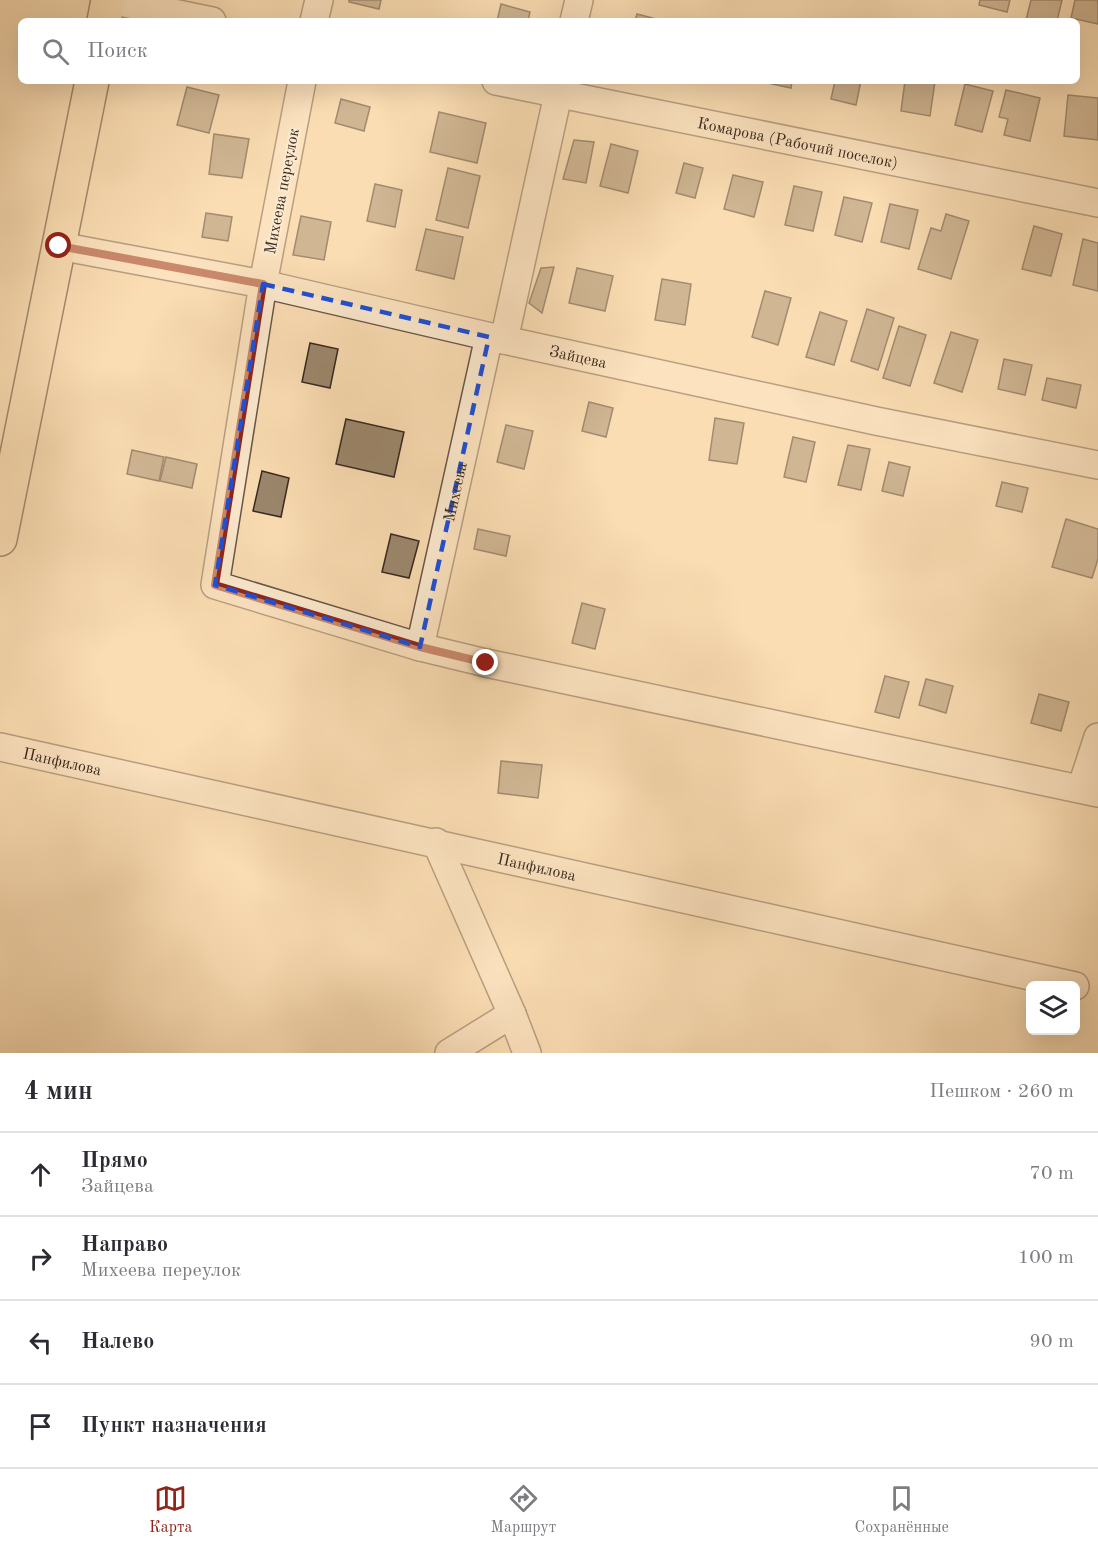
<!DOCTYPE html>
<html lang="ru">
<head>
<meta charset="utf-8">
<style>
	:root { --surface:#fff; --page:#f2f2f3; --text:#2b2b33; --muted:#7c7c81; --line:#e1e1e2; --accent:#8f2418 }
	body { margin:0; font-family:"Old Standard TT",serif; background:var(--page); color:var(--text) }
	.controls { position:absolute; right:18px; bottom:18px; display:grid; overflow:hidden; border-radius:9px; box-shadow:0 6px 24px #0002 }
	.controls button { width:54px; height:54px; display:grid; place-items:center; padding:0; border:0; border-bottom:2px solid var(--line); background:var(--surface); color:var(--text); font:30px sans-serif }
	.stop { position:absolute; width:18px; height:18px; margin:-14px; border:4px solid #8f2418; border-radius:50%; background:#fff }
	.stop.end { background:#8f2418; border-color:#fff; box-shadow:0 2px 6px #0008 }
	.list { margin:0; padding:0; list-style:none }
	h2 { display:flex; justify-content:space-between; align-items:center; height:78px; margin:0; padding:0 24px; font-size:26px }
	h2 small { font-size:20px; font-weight:400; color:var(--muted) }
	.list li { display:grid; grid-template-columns:39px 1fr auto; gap:18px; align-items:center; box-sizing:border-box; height:84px; padding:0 24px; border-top:2px solid var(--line) }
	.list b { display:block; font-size:22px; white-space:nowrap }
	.list p { margin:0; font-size:20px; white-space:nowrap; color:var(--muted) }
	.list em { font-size:20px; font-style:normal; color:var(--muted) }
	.icon { flex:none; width:33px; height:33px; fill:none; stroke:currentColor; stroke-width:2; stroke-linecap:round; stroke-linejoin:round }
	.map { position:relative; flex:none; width:1098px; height:1053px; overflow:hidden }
	.search { position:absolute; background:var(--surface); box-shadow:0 6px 24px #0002; left:18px; right:18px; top:18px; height:66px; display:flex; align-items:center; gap:15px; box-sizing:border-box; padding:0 21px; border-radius:9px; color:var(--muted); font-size:22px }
	.sheet { height:414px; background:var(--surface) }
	nav { display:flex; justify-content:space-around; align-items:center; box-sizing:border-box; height:84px; border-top:2px solid var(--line); background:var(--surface); font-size:16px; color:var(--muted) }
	nav a { display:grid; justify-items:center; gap:3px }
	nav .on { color:var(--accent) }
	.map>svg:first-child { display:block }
</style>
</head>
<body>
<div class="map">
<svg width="1098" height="1053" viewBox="0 0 1098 1053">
	<rect width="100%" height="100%" fill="#fbddb3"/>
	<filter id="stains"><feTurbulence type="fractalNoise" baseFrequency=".00333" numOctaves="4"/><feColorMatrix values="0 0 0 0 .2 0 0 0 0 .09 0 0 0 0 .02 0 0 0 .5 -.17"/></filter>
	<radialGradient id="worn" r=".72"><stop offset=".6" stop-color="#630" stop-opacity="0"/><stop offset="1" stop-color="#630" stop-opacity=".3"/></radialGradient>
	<!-- building -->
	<g fill="#9c876d" stroke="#362921" stroke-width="1.5">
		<polygon points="349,0 381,0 379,9 349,2"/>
		<polygon points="980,0 1010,0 1007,12 979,5"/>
		<polygon points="1031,0 1062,0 1057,21 1026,20"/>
		<polygon points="1075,0 1098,0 1098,24 1071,18"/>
		<polygon points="501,4 530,12 528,21 497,21"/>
		<polygon points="637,14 664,21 635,21"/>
		<polygon points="758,81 792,81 791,88"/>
		<polygon points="835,81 861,81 856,105 831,99"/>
		<polygon points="905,81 935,81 930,116 901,111"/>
		<polygon points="965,84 993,91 982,132 955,125"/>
		<polygon points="187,87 219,95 209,133 177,125"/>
		<polygon points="1006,90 1040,98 1030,141 1004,135 1008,119 999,117"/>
		<polygon points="1068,95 1098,98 1098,140 1064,136"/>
		<polygon points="341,99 370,107 364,131 335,123"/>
		<polygon points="439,112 486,123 477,163 430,152"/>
		<polygon points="214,134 249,139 242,178 209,174"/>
		<polygon points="574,140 594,142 586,183 563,179"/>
		<polygon points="611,144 638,151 628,193 600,186"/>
		<polygon points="684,163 703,168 695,198 676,193"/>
		<polygon points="448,168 480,176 468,228 436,220"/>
		<polygon points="733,175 763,182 754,217 724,209"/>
		<polygon points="375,184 402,190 395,227 367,221"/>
		<polygon points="794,186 822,192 813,231 785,225"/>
		<polygon points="844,197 872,203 862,242 835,235"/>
		<polygon points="890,204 918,210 909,249 881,242"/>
		<polygon points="206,213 232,217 228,241 202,237"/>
		<polygon points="946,214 969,221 951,279 918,269 931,228 941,231"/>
		<polygon points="301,216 331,222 324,260 293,255"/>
		<polygon points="1034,226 1062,234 1051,276 1022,269"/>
		<polygon points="426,229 463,237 454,279 416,270"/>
		<polygon points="1083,239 1098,243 1098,291 1073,285"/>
		<polygon points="554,267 542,313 529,303 541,268"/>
		<polygon points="577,268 613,276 605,311 569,303"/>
		<polygon points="662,279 691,284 685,325 655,320"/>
		<polygon points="765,291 791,298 778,345 752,337"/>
		<polygon points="867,309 894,318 878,370 851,361"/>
		<polygon points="820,312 847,321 834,365 806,357"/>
		<polygon points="899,326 926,335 910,386 883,378"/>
		<polygon points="951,332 978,340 962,392 934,383"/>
		<polygon points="310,343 338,349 330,388 302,382"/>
		<polygon points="1004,359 1032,365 1025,395 998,389"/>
		<polygon points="1047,378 1081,385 1076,408 1042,400"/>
		<polygon points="589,402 613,408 606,437 582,431"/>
		<polygon points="715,418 744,423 737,464 709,460"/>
		<polygon points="346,419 404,432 394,477 336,464"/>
		<polygon points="506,425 533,431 524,469 497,462"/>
		<polygon points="793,437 815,442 806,482 784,477"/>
		<polygon points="848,445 870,449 861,490 838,485"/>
		<polygon points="132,450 164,457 159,481 127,474"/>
		<polygon points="166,457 197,464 192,488 160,481"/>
		<polygon points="889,462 910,467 903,496 882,491"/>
		<polygon points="262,471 289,478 281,517 253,511"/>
		<polygon points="1002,482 1028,488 1022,512 996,506"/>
		<polygon points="1066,519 1098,529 1098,559 1092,578 1052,567"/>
		<polygon points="478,529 510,536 506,556 474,549"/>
		<polygon points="391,534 419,541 409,578 382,572"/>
		<polygon points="582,603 605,609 595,649 572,643"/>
		<polygon points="885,676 909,682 899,718 875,712"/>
		<polygon points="926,679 953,686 946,713 919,705"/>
		<polygon points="1039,694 1069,702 1061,731 1031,723"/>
		<polygon points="501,761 542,765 538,798 498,793"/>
	</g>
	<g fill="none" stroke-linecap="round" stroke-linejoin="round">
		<!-- minor casing -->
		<g stroke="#675646" stroke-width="30">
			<g id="minor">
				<polyline points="110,0 212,21"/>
				<polyline points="314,21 319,0"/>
				<polyline points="574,21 579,0"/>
				<polyline points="302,81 263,284 215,585 420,647 486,663 1098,793"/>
				<path id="s1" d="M496,81L1098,203"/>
				<path id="s2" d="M59,246L263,284L504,340L876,421L1098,465"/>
				<polyline points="504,340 561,81"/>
				<path id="s3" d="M420,647L489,337"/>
				<path id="s4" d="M0,747L1075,986"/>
				<polyline points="1081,789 1098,737"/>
				<polyline points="436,842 512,1014 527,1053"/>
				<polyline points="449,1053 512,1014"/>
			</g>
		</g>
		<!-- highway casing -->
		<g stroke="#362921" stroke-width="36">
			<g id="highway">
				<polyline points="104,21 108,0"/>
				<polyline points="0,539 92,81"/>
			</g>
		</g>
		<!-- minor -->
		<use href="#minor" stroke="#fce9ce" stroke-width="27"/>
		<!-- highway -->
		<use href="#highway" stroke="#fbddb3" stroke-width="33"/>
	</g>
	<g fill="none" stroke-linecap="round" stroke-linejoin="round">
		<!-- route -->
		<polyline stroke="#8f2418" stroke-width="8" points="59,246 263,284 215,585 420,647 486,663"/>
	</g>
	<!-- marked area -->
	<path d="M0 0H1098V1053H0ZM263,284L489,337L420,647L215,585Z" fill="#fbddb3" fill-opacity=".55" fill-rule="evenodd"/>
	<path fill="none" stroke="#1d4ed8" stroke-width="4.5" stroke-dasharray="12 8" stroke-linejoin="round" d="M263,284L489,337L420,647L215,585Z"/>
	<g text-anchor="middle" stroke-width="4.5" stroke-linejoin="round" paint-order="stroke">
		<!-- street labels -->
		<g font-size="16" fill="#362921" stroke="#fce9ce">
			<text dy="6" stroke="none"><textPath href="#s1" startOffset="308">Комарова (Рабочий поселок)</textPath></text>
			<text transform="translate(281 191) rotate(-79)" y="6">Михеева переулок</text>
			<text dy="6" stroke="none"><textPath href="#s2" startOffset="531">Зайцева</textPath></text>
			<text dy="6" stroke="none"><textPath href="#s3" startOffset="159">Михеева</textPath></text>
			<text dy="6" stroke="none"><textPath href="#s4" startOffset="64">Панфилова</textPath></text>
			<text dy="6" stroke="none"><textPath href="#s4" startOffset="550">Панфилова</textPath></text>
		</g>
	</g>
	<rect width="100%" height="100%" filter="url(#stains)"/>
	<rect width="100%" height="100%" fill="url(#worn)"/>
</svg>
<div class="controls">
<button><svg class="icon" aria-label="layers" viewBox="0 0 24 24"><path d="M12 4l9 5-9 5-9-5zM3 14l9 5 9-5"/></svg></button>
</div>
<div class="stop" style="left:59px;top:246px"></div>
<div class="stop end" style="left:486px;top:663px"></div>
<div class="search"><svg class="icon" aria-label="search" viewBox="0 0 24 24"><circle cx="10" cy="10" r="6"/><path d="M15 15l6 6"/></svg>Поиск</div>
</div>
<section class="sheet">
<h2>4 мин<small>Пешком · 260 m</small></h2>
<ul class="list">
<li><svg class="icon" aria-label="ahead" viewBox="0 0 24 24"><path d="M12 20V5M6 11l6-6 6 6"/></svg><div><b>Прямо</b><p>Зайцева</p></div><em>70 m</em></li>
<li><svg class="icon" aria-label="right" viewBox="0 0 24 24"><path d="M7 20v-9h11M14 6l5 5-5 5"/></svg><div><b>Направо</b><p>Михеева переулок</p></div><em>100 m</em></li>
<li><svg class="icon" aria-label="left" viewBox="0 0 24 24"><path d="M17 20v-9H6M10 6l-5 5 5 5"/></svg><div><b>Налево</b></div><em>90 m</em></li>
<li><svg class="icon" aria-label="arrive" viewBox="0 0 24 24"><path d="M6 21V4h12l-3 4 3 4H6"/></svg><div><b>Пункт назначения</b></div></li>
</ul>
</section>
<nav>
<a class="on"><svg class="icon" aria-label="map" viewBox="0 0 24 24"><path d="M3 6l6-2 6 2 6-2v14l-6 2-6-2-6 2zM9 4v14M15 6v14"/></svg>Карта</a>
<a><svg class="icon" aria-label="directions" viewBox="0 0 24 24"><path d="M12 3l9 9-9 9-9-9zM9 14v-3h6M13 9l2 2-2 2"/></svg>Маршрут</a>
<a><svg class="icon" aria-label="saved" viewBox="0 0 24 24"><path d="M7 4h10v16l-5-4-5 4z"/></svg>Сохранённые</a>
</nav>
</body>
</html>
